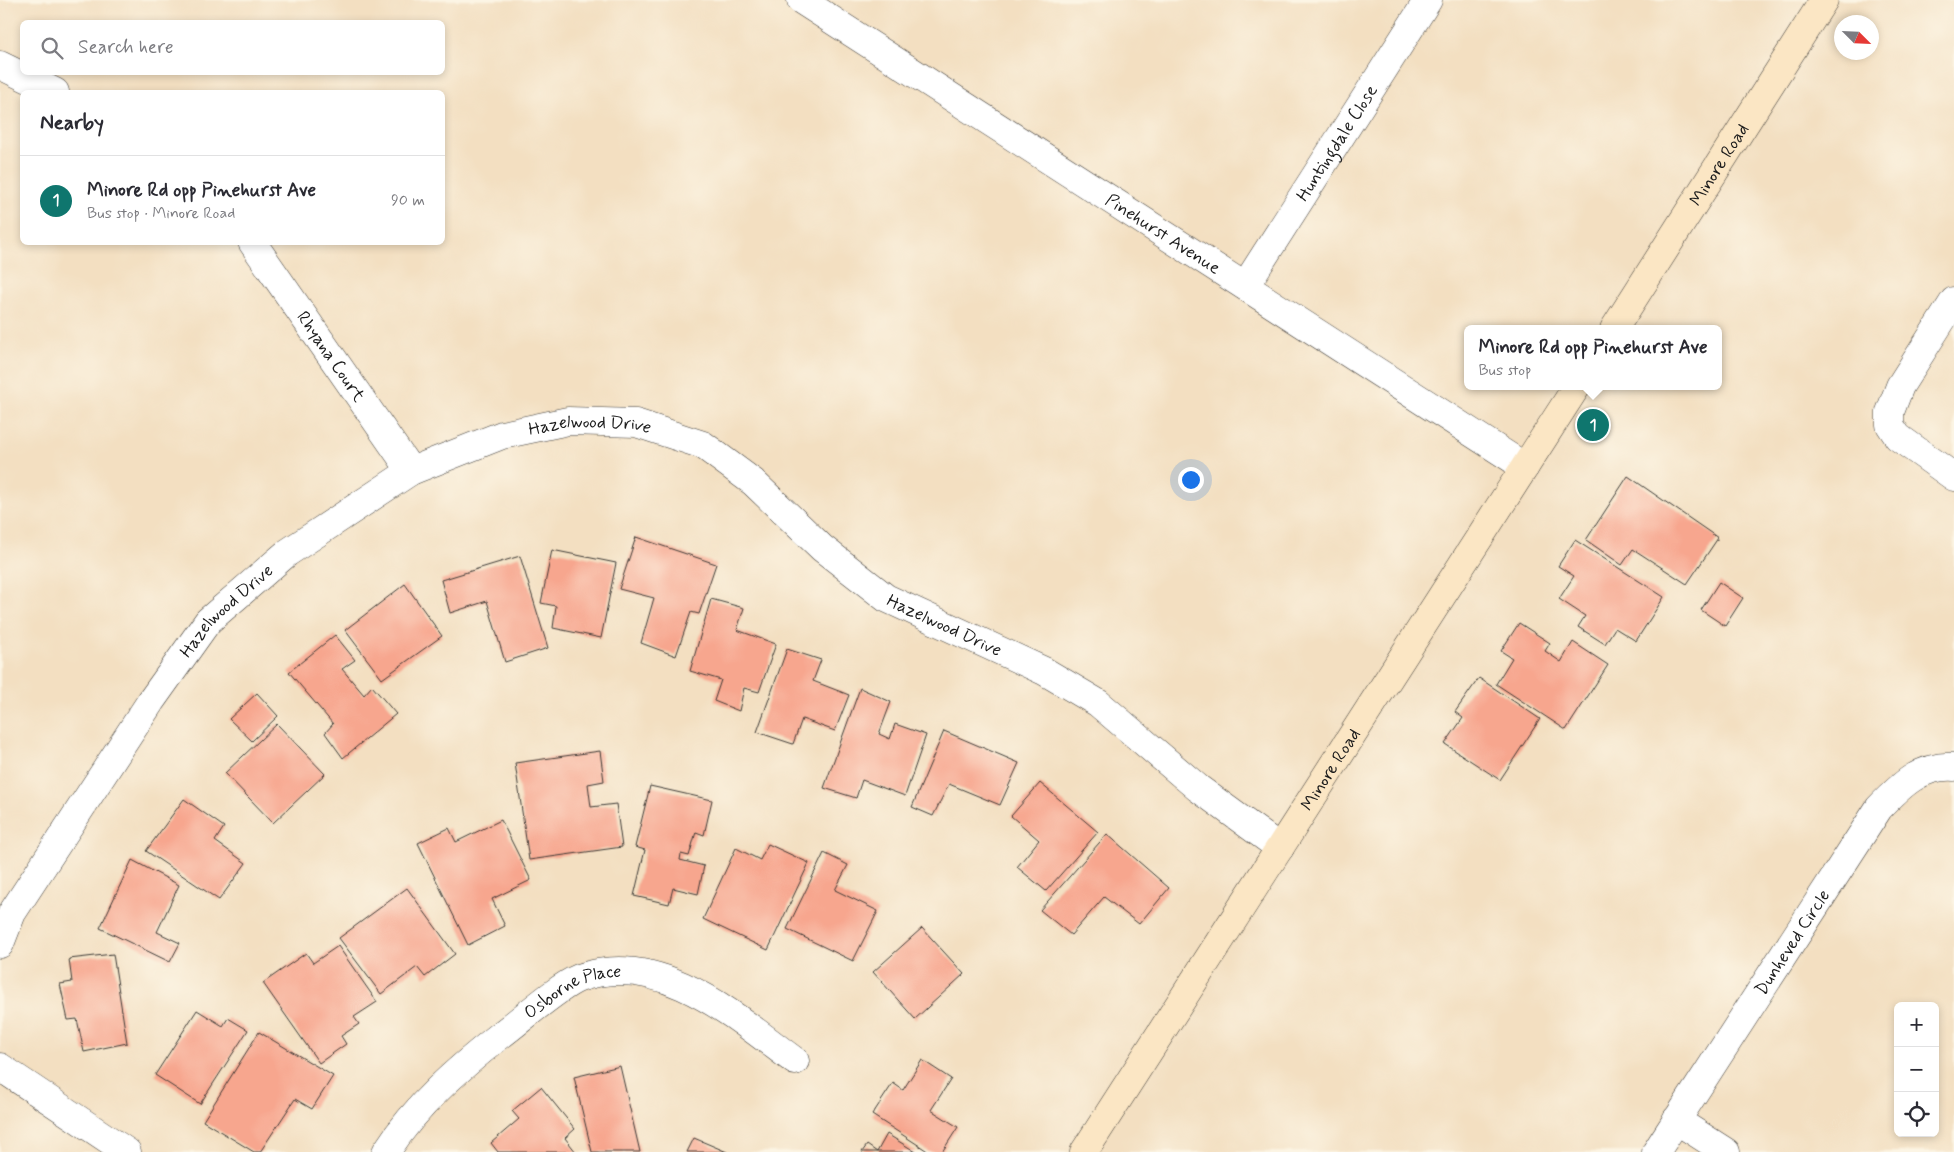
<!DOCTYPE html>
<html lang="en">
<head>
<meta charset="utf-8">
<style>
	:root { --surface:#fff; --page:#f7f7f7; --text:#2b2b33; --muted:#7c7c81; --line:#e1e1e2; --accent:#0f766e }
	body { margin:0; font-family:Mynerve,sans-serif; background:var(--page); color:var(--text) }
	.controls { position:absolute; right:15px; bottom:15px; display:grid; overflow:hidden; border-radius:8px; box-shadow:0 2px 8px #0003 }
	.controls button { width:45px; height:45px; display:grid; place-items:center; padding:0; border:0; border-bottom:1px solid var(--line); background:var(--surface); color:var(--text); font:25px sans-serif }
	.compass { position:absolute; left:1834px; top:15px; width:45px; height:45px; border-radius:50%; background:var(--surface); box-shadow:0 2px 8px #0003; rotate:114deg }
	.you { position:absolute; left:1190px; top:479px; width:18px; height:18px; margin:-12px; border:4px solid #fff; border-radius:50%; background:#1a73e8; box-shadow:0 0 0 8px #1a73e833 }
	.badge { display:grid; place-items:center; width:32px; height:32px; border-radius:50%; background:var(--accent); color:#fff; font-size:16px; font-weight:700 }
	.pin { position:absolute; translate:-50% -50%; border:2px solid #fff; box-shadow:0 1px 5px #0006 }
	.popup { position:absolute; left:1464px; top:325px; width:258px; height:65px; box-sizing:border-box; display:grid; place-content:center; border-radius:8px; background:var(--surface); filter:drop-shadow(0 1px 4px #0005); font-size:16px; white-space:nowrap; color:var(--muted) }
	.popup b { font-size:19px; color:var(--text) }
	.popup::after { content:''; position:absolute; left:50%; top:100%; margin-left:-10px; border:10px solid transparent; border-top-color:var(--surface) }
	.list { margin:0; padding:0; list-style:none }
	h2 { display:flex; justify-content:space-between; align-items:center; height:65px; margin:0; padding:0 20px; font-size:21px }
	h2 small { font-size:16px; font-weight:400; color:var(--muted) }
	.list li { display:grid; grid-template-columns:32px 1fr auto; gap:15px; align-items:center; box-sizing:border-box; height:90px; padding:0 20px; border-top:1px solid var(--line) }
	.list b { display:block; font-size:19px; white-space:nowrap }
	.list p { margin:0; font-size:16px; white-space:nowrap; color:var(--muted) }
	.list em { font-size:16px; font-style:normal; color:var(--muted) }
	.icon { flex:none; width:28px; height:28px; fill:none; stroke:currentColor; stroke-width:2; stroke-linecap:round; stroke-linejoin:round }
	.map { position:relative; flex:none; width:1954px; height:1152px; overflow:hidden }
	.search { position:absolute; background:var(--surface); box-shadow:0 2px 8px #0003; left:20px; top:20px; width:425px; height:55px; display:flex; align-items:center; gap:12px; box-sizing:border-box; padding:0 18px; border-radius:8px; color:var(--muted); font-size:19px }
	.panel { position:absolute; background:var(--surface); box-shadow:0 2px 8px #0003; left:20px; top:90px; width:425px; height:155px; border-radius:8px }
	.map>svg:first-child { display:block }
</style>
</head>
<body>
<div class="map">
<svg width="1954" height="1152" viewBox="0 0 1954 1152">
	<rect width="100%" height="100%" fill="#fcf5e5"/>
	<filter id="ink" filterUnits="userSpaceOnUse"><feTurbulence type="fractalNoise" baseFrequency=".02" numOctaves="2"/><feDisplacementMap in="SourceGraphic" scale="10" xChannelSelector="R" yChannelSelector="G"/><feConvolveMatrix kernelMatrix="1 2 1 2 8 2 1 2 1" color-interpolation-filters="sRGB"/></filter>
	<filter id="wash" filterUnits="userSpaceOnUse"><feTurbulence type="fractalNoise" baseFrequency=".0096" numOctaves="4" result="noise"/><feDisplacementMap in="SourceGraphic" scale="20" xChannelSelector="R" yChannelSelector="G"/><feGaussianBlur stdDeviation="1.12" result="paint"/><feColorMatrix in="noise" values="0 0 0 0 0 0 0 0 0 0 0 0 0 0 0 0 0 1.4 0 .05"/><feComposite in="paint" operator="in"/></filter>
	<g filter="url(#wash)">
		<rect width="100%" height="100%" fill="#f3dfc1"/>
		<g id="blocks">
			<!-- building -->
			<g fill="#f7a68e">
				<polygon points="1628,476 1718,538 1687,584 1633,549 1622,565 1586,540"/>
				<polygon points="636,537 716,564 699,614 691,612 676,656 641,643 654,598 619,589"/>
				<polygon points="1575,540 1664,597 1636,641 1615,628 1605,644 1578,627 1585,616 1559,599 1574,576 1558,566"/>
				<polygon points="552,550 616,563 601,638 553,628 556,606 541,603"/>
				<polygon points="520,556 548,648 505,662 487,601 450,613 441,580"/>
				<polygon points="1719,582 1743,598 1725,626 1701,610"/>
				<polygon points="405,584 442,636 382,679 345,630"/>
				<polygon points="711,599 744,608 737,630 776,644 759,692 744,688 739,711 714,701 721,680 690,671"/>
				<polygon points="1519,623 1550,643 1545,651 1561,662 1573,642 1608,665 1566,730 1496,684 1512,658 1501,651"/>
				<polygon points="335,635 355,660 342,669 364,695 372,686 396,714 343,758 325,733 333,724 289,672"/>
				<polygon points="787,649 821,660 813,681 849,695 835,731 802,719 793,744 757,732"/>
				<polygon points="1479,678 1540,719 1500,780 1445,744 1463,718 1455,712"/>
				<polygon points="860,688 891,702 879,734 890,739 895,724 926,735 905,796 862,780 856,798 824,788"/>
				<polygon points="257,693 278,716 252,741 229,719"/>
				<polygon points="277,724 325,774 273,823 225,773"/>
				<polygon points="944,731 1019,763 1000,805 949,784 933,816 912,807"/>
				<polygon points="600,751 604,781 588,784 591,807 616,804 622,847 529,860 515,763"/>
				<polygon points="1040,783 1098,832 1046,891 1017,867 1039,840 1011,816"/>
				<polygon points="650,786 712,800 704,835 696,832 689,856 681,854 680,860 704,866 698,894 673,888 669,904 634,896 645,850 635,847"/>
				<polygon points="184,799 224,827 215,841 246,863 219,900 146,851"/>
				<polygon points="501,820 531,880 492,899 505,926 468,945 418,843 449,828 456,842"/>
				<polygon points="1107,834 1169,888 1139,924 1104,897 1071,935 1040,910"/>
				<polygon points="768,844 809,863 768,950 703,919 736,848 760,860"/>
				<polygon points="824,853 848,865 835,890 878,911 853,961 787,929"/>
				<polygon points="132,860 179,885 157,932 180,943 170,962 100,928"/>
				<polygon points="407,888 455,954 425,977 417,967 381,994 339,938"/>
				<polygon points="922,928 964,974 915,1019 873,972"/>
				<polygon points="338,946 377,1002 354,1017 359,1024 341,1036 346,1044 319,1063 263,983 306,953 313,963"/>
				<polygon points="113,954 127,1043 84,1052 77,1019 68,1020 60,984 72,982 69,959"/>
				<polygon points="197,1010 223,1026 228,1018 248,1030 200,1104 155,1075"/>
				<polygon points="259,1032 333,1076 312,1109 295,1099 260,1152 254,1152 203,1121"/>
				<polygon points="922,1060 951,1079 931,1110 958,1127 942,1152 929,1152 872,1115 893,1083 903,1090"/>
				<polygon points="620,1066 640,1152 592,1152 574,1077"/>
				<polygon points="541,1087 575,1129 565,1138 576,1152 498,1152 491,1143 519,1119 512,1111"/>
				<polygon points="887,1134 916,1152 862,1152 867,1145 877,1152"/>
				<polygon points="694,1138 727,1152 687,1152"/>
			</g>
		</g>
	</g>
	<g filter="url(#ink)">
		<use href="#blocks" fill-opacity="0" stroke="#3c3935" stroke-width="1"/>
		<g fill="none" stroke-linecap="round" stroke-linejoin="round">
			<!-- street casing -->
			<g stroke="#3c3935" stroke-width="29">
				<g id="street">
					<path id="s1" d="M801,0L1525,467"/>
					<polyline points="0,65 55,92"/>
					<path id="s2" d="M252,242L411,471"/>
					<path id="s3" d="M1245,286L1428,0"/>
					<polyline points="1954,301 1900,386 1890,412 1890,425 1898,437 1954,477"/>
					<path id="s4" d="M0,944L12,913L151,701L208,621L287,553L411,471L502,435L568,421L636,423L703,445L753,482L822,548L886,598L1044,671L1098,703L1198,788L1280,848"/>
					<polyline points="0,1067 127,1152"/>
					<polyline points="1676,1120 1726,1152"/>
					<path id="s5" d="M386,1152C417,1104 458,1069 502,1034C521,1020 559,986 579,978C660,949 734,1016 795,1061"/>
					<path id="s6" d="M1656,1152L1879,808C1901,785 1921,765 1954,767"/>
				</g>
			</g>
			<!-- secondary casing -->
			<g stroke="#3c3935" stroke-width="29">
				<g id="secondary">
					<path id="s7" d="M1614,329L1824,0"/>
					<path id="s8" d="M1084,1152L1577,386"/>
				</g>
			</g>
			<!-- street -->
			<use href="#street" stroke="#fff" stroke-width="28"/>
			<!-- secondary -->
			<use href="#secondary" stroke="#fbe6c4" stroke-width="28"/>
		</g>
	</g>
	<g text-anchor="middle" stroke-width="4" stroke-linejoin="round" paint-order="stroke">
		<!-- street labels -->
		<g font-size="18" fill="#1c1c1c" stroke="#fcf5e5">
			<text dy="6" stroke="none"><textPath href="#s3" startOffset="170">Huntingdale Close</textPath></text>
			<text dy="6" stroke="none"><textPath href="#s7" startOffset="195">Minore Road</textPath></text>
			<text dy="6" stroke="none"><textPath href="#s1" startOffset="431">Pinehurst Avenue</textPath></text>
			<text dy="6" stroke="none"><textPath href="#s2" startOffset="139">Rhyana Court</textPath></text>
			<text dy="6" stroke="none"><textPath href="#s4" startOffset="825">Hazelwood Drive</textPath></text>
			<text dy="6" stroke="none"><textPath href="#s4" startOffset="405">Hazelwood Drive</textPath></text>
			<text dy="6" stroke="none"><textPath href="#s4" startOffset="1245">Hazelwood Drive</textPath></text>
			<text dy="6" stroke="none"><textPath href="#s8" startOffset="455">Minore Road</textPath></text>
			<text dy="6" stroke="none"><textPath href="#s6" startOffset="250">Dunheved Circle</textPath></text>
			<text dy="6" stroke="none"><textPath href="#s5" startOffset="251">Osborne Place</textPath></text>
		</g>
	</g>
</svg>
<div class="controls">
<button>+</button>
<button>−</button>
<button><svg class="icon" aria-label="locate" viewBox="0 0 24 24"><circle cx="12" cy="12" r="6"/><path d="M12 2v4M12 18v4M2 12h4M18 12h4"/></svg></button>
</div>
<svg class="compass" viewBox="-18 -18 36 36"><path d="M0-13l5 13h-10z" fill="#e53935"/><path d="M0 13l5-13h-10z" fill="#7c7c81"/></svg>
<div class="you"></div>
<div class="pin badge" style="left:1593px;top:425px">1</div>
<div class="popup"><b>Minore Rd opp Pinehurst Ave</b>Bus stop</div>
<div class="search"><svg class="icon" aria-label="search" viewBox="0 0 24 24"><circle cx="10" cy="10" r="6"/><path d="M15 15l6 6"/></svg>Search here</div>
<section class="panel">
<h2>Nearby<small></small></h2>
<ul class="list">
<li><span class="badge">1</span><div><b>Minore Rd opp Pinehurst Ave</b><p>Bus stop · Minore Road</p></div><em>90 m</em></li>
</ul>
</section>
</div>
</body>
</html>
